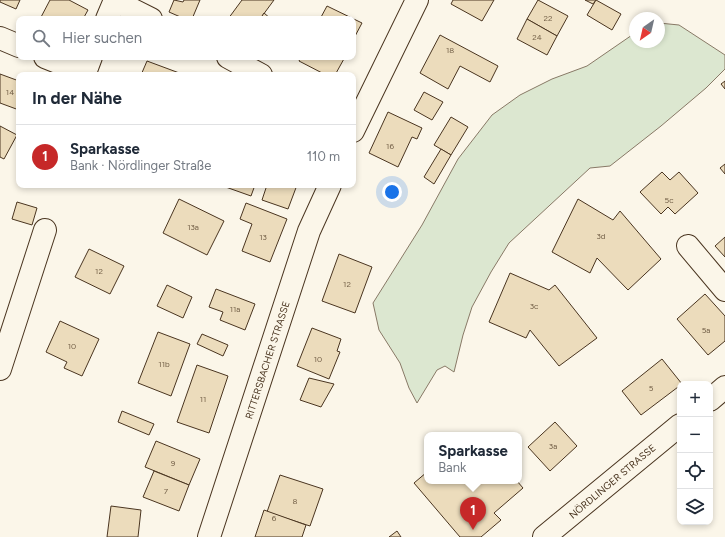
<!DOCTYPE html>
<html lang="de">
<head>
<meta charset="utf-8">
<style>
	:root { --surface:#fff; --page:#f6f6f7; --text:#1f2937; --muted:#747a83; --line:#e0e1e3; --accent:#c62828 }
	body { margin:0; font-family:Figtree,sans-serif; background:var(--page); color:var(--text) }
	.controls { position:absolute; right:12px; bottom:12px; display:grid; overflow:hidden; border-radius:8px; box-shadow:0 2px 6px #0003 }
	.controls button { width:36px; height:36px; display:grid; place-items:center; padding:0; border:0; border-bottom:1px solid var(--line); background:var(--surface); color:var(--text); font:20px sans-serif }
	.compass { position:absolute; left:629px; top:12px; width:36px; height:36px; border-radius:50%; background:var(--surface); box-shadow:0 2px 6px #0003; rotate:214deg }
	.you { position:absolute; left:392px; top:192px; width:14px; height:14px; margin:-10px; border:3px solid #fff; border-radius:50%; background:#1a73e8; box-shadow:0 0 0 6px #1a73e833 }
	.badge { display:grid; place-items:center; width:26px; height:26px; border-radius:50%; background:var(--accent); color:#fff; font-size:13px; font-weight:700 }
	.pin { position:absolute; translate:-50% -33px; filter:drop-shadow(0 1px 2px #0008) }
	.pin::after { content:''; position:absolute; top:21px; width:14px; height:12px; background:inherit; clip-path:polygon(0 0,100% 0,50% 100%) }
	.popup { position:absolute; left:424px; top:432px; width:98px; height:52px; box-sizing:border-box; display:grid; place-content:center; border-radius:8px; background:var(--surface); filter:drop-shadow(0 1px 3px #0005); font-size:13px; white-space:nowrap; color:var(--muted) }
	.popup b { font-size:15px; color:var(--text) }
	.popup::after { content:''; position:absolute; left:50%; top:100%; margin-left:-8px; border:8px solid transparent; border-top-color:var(--surface) }
	.list { margin:0; padding:0; list-style:none }
	h2 { display:flex; justify-content:space-between; align-items:center; height:52px; margin:0; padding:0 16px; font-size:17px }
	h2 small { font-size:13px; font-weight:400; color:var(--muted) }
	.list li { display:grid; grid-template-columns:26px 1fr auto; gap:12px; align-items:center; box-sizing:border-box; height:64px; padding:0 16px; border-top:1px solid var(--line) }
	.list b { display:block; font-size:15px; white-space:nowrap }
	.list p { margin:0; font-size:13px; white-space:nowrap; color:var(--muted) }
	.list em { font-size:13px; font-style:normal; color:var(--muted) }
	.icon { flex:none; width:22px; height:22px; fill:none; stroke:currentColor; stroke-width:2; stroke-linecap:round; stroke-linejoin:round }
	.map { position:relative; flex:none; width:725px; height:537px; overflow:hidden }
	.search { position:absolute; background:var(--surface); box-shadow:0 2px 6px #0003; left:16px; top:16px; width:340px; height:44px; display:flex; align-items:center; gap:10px; box-sizing:border-box; padding:0 14px; border-radius:8px; color:var(--muted); font-size:15px }
	.panel { position:absolute; background:var(--surface); box-shadow:0 2px 6px #0003; left:16px; top:72px; width:340px; height:116px; border-radius:8px }
	.map>svg:first-child { display:block }
</style>
</head>
<body>
<div class="map">
<svg width="725" height="537" viewBox="0 0 725 537">
	<rect width="100%" height="100%" fill="#fbf6e9"/>
	<!-- green -->
	<polygon fill="#dce7d0" stroke="#887966" points="659,23 679,25 725,55 725,69 706,88 661,126 610,166 590,168 509,243 491,272 472,307 463,335 454,372 445,366 437,370 417,403 409,388 400,363 379,330 373,303 422,225 458,159 492,115 520,95 552,79 587,66 635,33 635,42 659,42"/>
	<!-- building -->
	<g fill="#ecdcbc" stroke="#4a3520">
		<polygon points="0,0 20,0 16,9 0,2"/>
		<polygon points="50,0 69,0 88,10 83,19 40,19"/>
		<polygon points="174,0 183,2 184,0 200,0 192,19 185,19 169,12"/>
		<polygon points="242,0 274,0 260,19 228,19"/>
		<polygon points="453,0 494,0 482,21 451,4"/>
		<polygon points="538,0 568,16 557,36 527,19"/>
		<polygon points="585,0 596,0 593,4"/>
		<polygon points="596,0 621,14 612,30 587,15"/>
		<polygon points="327,6 362,23 353,40 353,19 320,19"/>
		<polygon points="264,13 271,19 260,19"/>
		<polygon points="527,19 557,36 547,55 517,39"/>
		<polygon points="440,35 498,66 490,82 460,66 448,89 420,73"/>
		<polygon points="301,57 345,57 335,75 326,75 299,61"/>
		<polygon points="147,61 182,74 182,75 141,75"/>
		<polygon points="0,74 19,81 19,110 0,103"/>
		<polygon points="725,81 725,89 721,84"/>
		<polygon points="424,92 443,102 432,120 414,110"/>
		<polygon points="388,112 422,128 417,139 412,137 398,167 369,153"/>
		<polygon points="451,117 468,127 451,155 434,145"/>
		<polygon points="0,126 17,135 4,159 0,157"/>
		<polygon points="441,149 451,155 434,184 424,177"/>
		<polygon points="725,164 725,174 720,168"/>
		<polygon points="662,172 670,180 679,172 698,193 675,214 668,207 661,214 640,192"/>
		<polygon points="220,185 255,185 251,196"/>
		<polygon points="267,185 297,185 288,209 262,200"/>
		<polygon points="179,199 224,221 207,255 163,233"/>
		<polygon points="578,199 613,220 620,211 661,259 628,290 597,258 590,273 552,252"/>
		<polygon points="17,202 37,208 32,225 12,219"/>
		<polygon points="246,203 287,219 270,262 242,251 252,224 240,219"/>
		<polygon points="725,237 725,257 715,246"/>
		<polygon points="89,249 124,266 110,294 75,277"/>
		<polygon points="339,254 372,267 355,313 322,301"/>
		<polygon points="510,273 549,290 555,285 597,338 559,366 530,330 526,338 489,322"/>
		<polygon points="167,285 192,297 183,318 157,306"/>
		<polygon points="216,289 255,304 245,330 220,320 223,312 209,307"/>
		<polygon points="705,294 725,316 725,341 708,355 677,319"/>
		<polygon points="60,321 99,339 82,376 64,368 67,362 46,352"/>
		<polygon points="312,328 341,339 337,351 340,352 329,379 297,366"/>
		<polygon points="158,332 190,344 171,396 138,383"/>
		<polygon points="202,334 228,345 223,356 197,344"/>
		<polygon points="662,359 682,384 641,415 622,391"/>
		<polygon points="197,365 228,376 209,433 177,422"/>
		<polygon points="309,378 334,384 321,407 300,400"/>
		<polygon points="122,411 154,424 149,435 118,422"/>
		<polygon points="555,422 577,446 550,471 528,447"/>
		<polygon points="156,441 200,459 189,485 145,467"/>
		<polygon points="154,471 189,485 179,511 143,497"/>
		<polygon points="427,472 427,481 517,481 523,488 494,513 501,520 481,537 460,537 414,483"/>
		<polygon points="280,475 323,489 310,526 267,512"/>
		<polygon points="111,506 141,510 138,537 107,537"/>
		<polygon points="264,510 306,525 302,537 255,537"/>
		<polygon points="397,531 401,537 389,537"/>
	</g>
	<g fill="none" stroke-linecap="round" stroke-linejoin="round">
		<!-- minor casing -->
		<g stroke="#4a3520" stroke-width="24">
			<g id="minor">
				<polyline points="115,1 151,19"/>
				<polyline points="107,19 115,0"/>
				<polyline points="0,38 19,46"/>
				<polyline points="45,57 85,73 91,57"/>
				<polyline points="228,57 261,75"/>
				<polyline points="688,246 725,290"/>
				<polyline points="0,369 45,230"/>
			</g>
		</g>
		<!-- major casing -->
		<g stroke="#4a3520" stroke-width="24">
			<g id="major">
				<polyline points="353,131 417,0"/>
				<polyline points="710,400 725,387"/>
				<polyline points="209,537 309,231 330,185"/>
				<polyline points="544,537 680,425"/>
			</g>
		</g>
		<!-- minor -->
		<use href="#minor" stroke="#fbf6e9" stroke-width="22"/>
		<!-- major -->
		<use href="#major" stroke="#fbf6e9" stroke-width="22"/>
	</g>
	<g text-anchor="middle" stroke-width="3" stroke-linejoin="round" paint-order="stroke">
		<!-- number labels -->
		<g font-size="8" fill="#725f47">
			<text x="548" y="21">22</text>
			<text x="537" y="40">24</text>
			<text x="450" y="53">18</text>
			<text x="10" y="95">14</text>
			<text x="390" y="149">16</text>
			<text x="669" y="203">5c</text>
			<text x="193" y="230">13a</text>
			<text x="601" y="239">3d</text>
			<text x="263" y="240">13</text>
			<text x="99" y="274">12</text>
			<text x="347" y="287">12</text>
			<text x="534" y="309">3c</text>
			<text x="235" y="312">11a</text>
			<text x="706" y="333">5a</text>
			<text x="72" y="349">10</text>
			<text x="318" y="362">10</text>
			<text x="164" y="367">11b</text>
			<text x="651" y="391">5</text>
			<text x="203" y="402">11</text>
			<text x="553" y="449">3a</text>
			<text x="173" y="466">9</text>
			<text x="166" y="494">7</text>
			<text x="295" y="504">8</text>
			<text x="274" y="521">6</text>
		</g>
		<!-- street labels -->
		<g font-size="10" fill="#4a3520" stroke="#fbf6e9">
			<text transform="translate(267 360) rotate(-72)" y="4">RITTERSBACHER STRASSE</text>
			<text transform="translate(612 481) rotate(-40)" y="4">NÖRDLINGER STRASSE</text>
		</g>
	</g>
</svg>
<div class="controls">
<button>+</button>
<button>−</button>
<button><svg class="icon" aria-label="locate" viewBox="0 0 24 24"><circle cx="12" cy="12" r="6"/><path d="M12 2v4M12 18v4M2 12h4M18 12h4"/></svg></button>
<button><svg class="icon" aria-label="layers" viewBox="0 0 24 24"><path d="M12 4l9 5-9 5-9-5zM3 14l9 5 9-5"/></svg></button>
</div>
<svg class="compass" viewBox="-18 -18 36 36"><path d="M0-13l5 13h-10z" fill="#e53935"/><path d="M0 13l5-13h-10z" fill="#747a83"/></svg>
<div class="you"></div>
<div class="pin badge" style="left:473px;top:530px">1</div>
<div class="popup"><b>Sparkasse</b>Bank</div>
<div class="search"><svg class="icon" aria-label="search" viewBox="0 0 24 24"><circle cx="10" cy="10" r="6"/><path d="M15 15l6 6"/></svg>Hier suchen</div>
<section class="panel">
<h2>In der Nähe<small></small></h2>
<ul class="list">
<li><span class="badge">1</span><div><b>Sparkasse</b><p>Bank · Nördlinger Straße</p></div><em>110 m</em></li>
</ul>
</section>
</div>
</body>
</html>
